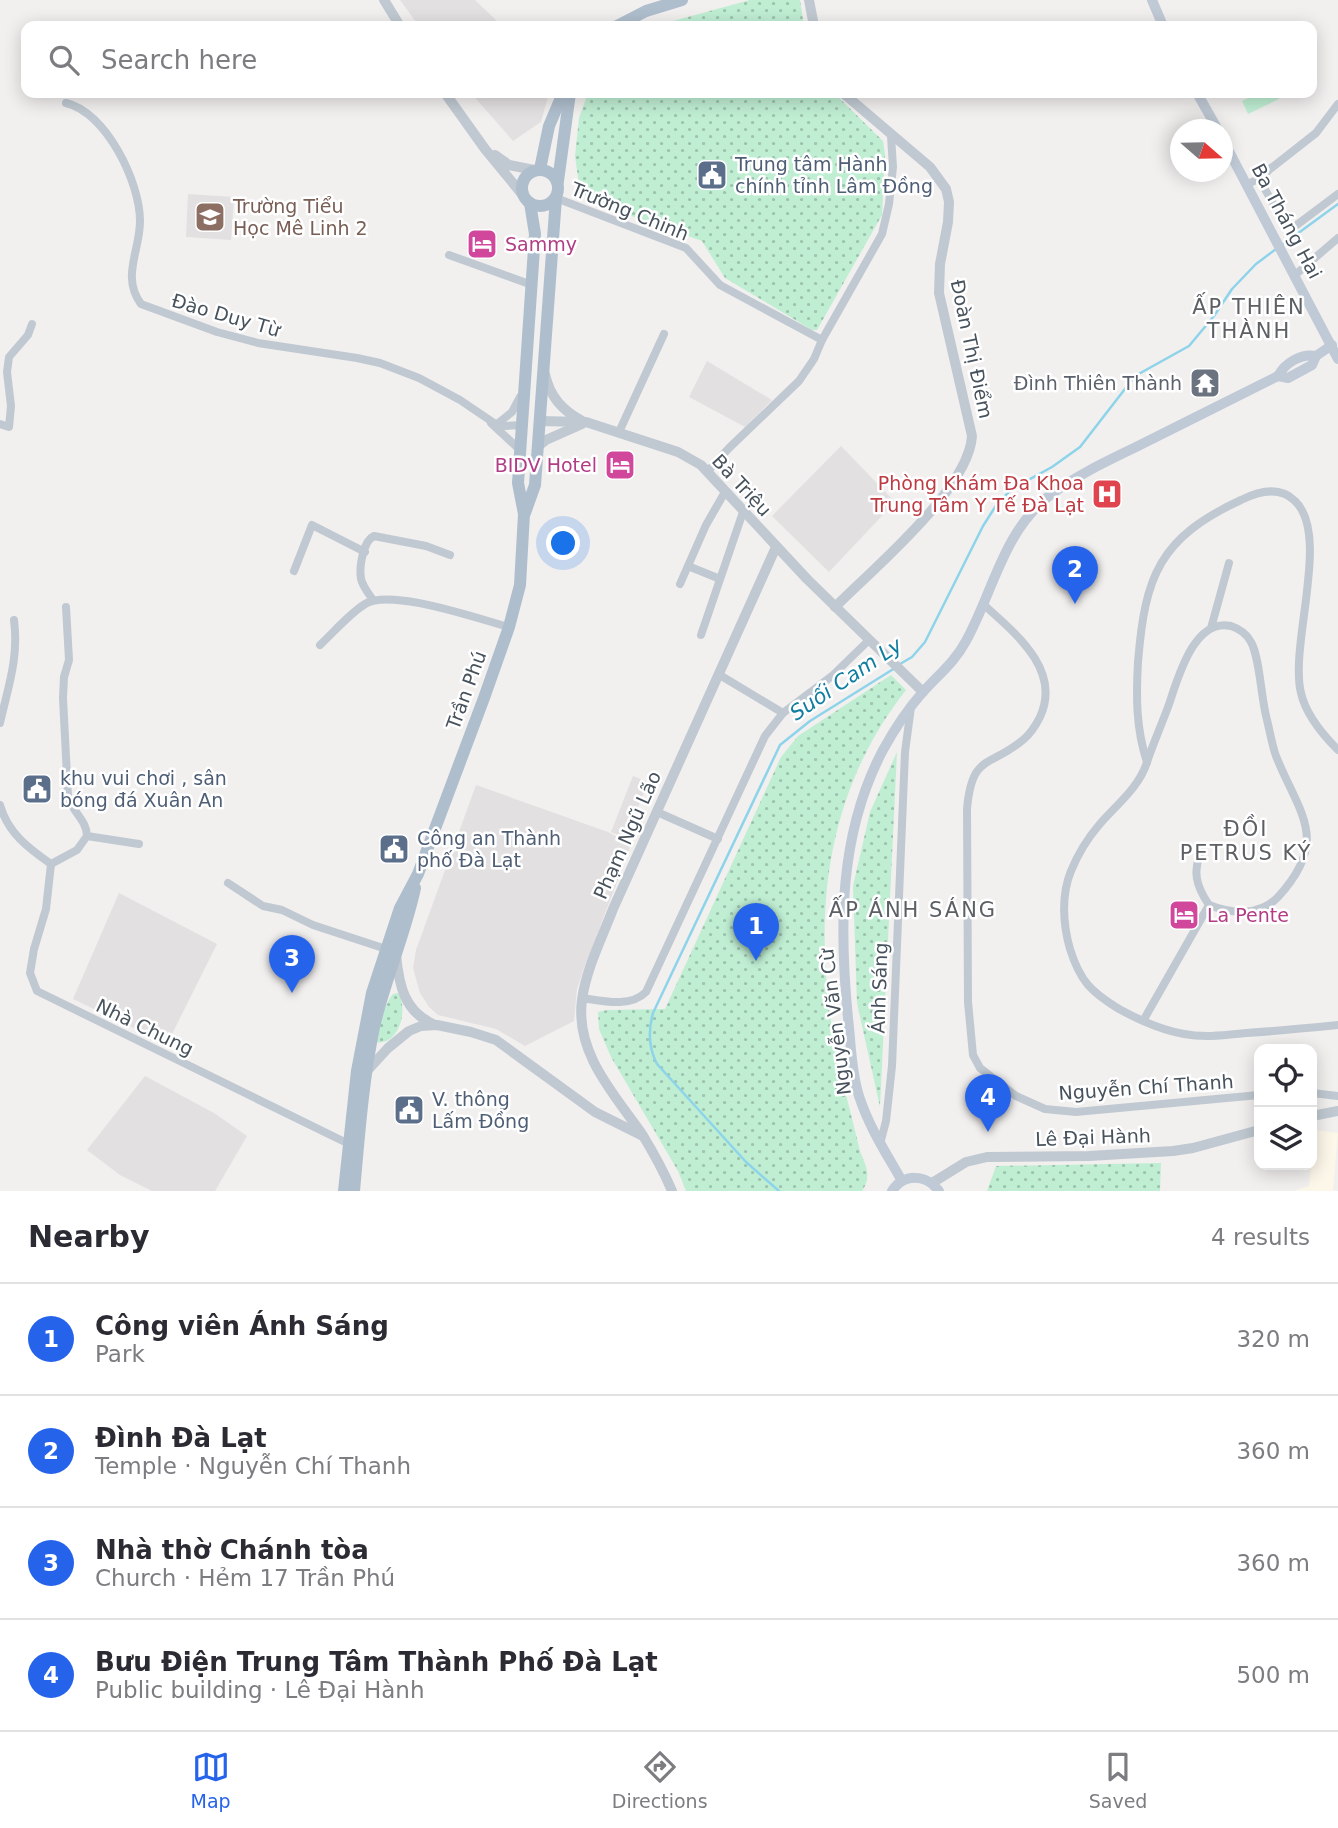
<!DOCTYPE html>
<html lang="en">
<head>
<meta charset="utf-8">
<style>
	:root { --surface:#fff; --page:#f2f2f3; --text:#2b2b33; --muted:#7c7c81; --line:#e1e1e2; --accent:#2563eb }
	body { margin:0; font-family:"DejaVu Sans",sans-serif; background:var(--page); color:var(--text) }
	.controls { position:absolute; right:21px; bottom:21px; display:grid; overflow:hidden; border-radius:14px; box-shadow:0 4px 18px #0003 }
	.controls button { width:63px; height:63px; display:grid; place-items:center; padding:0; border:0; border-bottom:2px solid var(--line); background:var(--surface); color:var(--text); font:35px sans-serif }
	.compass { position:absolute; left:1170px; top:119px; width:63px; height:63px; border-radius:50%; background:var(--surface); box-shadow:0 4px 18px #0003; rotate:110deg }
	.you { position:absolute; left:564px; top:544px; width:24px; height:24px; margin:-18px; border:5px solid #fff; border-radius:50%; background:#1a73e8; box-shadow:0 0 0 10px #1a73e833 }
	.badge { display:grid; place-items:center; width:46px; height:46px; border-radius:50%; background:var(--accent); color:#fff; font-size:23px; font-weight:700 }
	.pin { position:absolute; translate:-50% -58px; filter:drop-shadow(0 2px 4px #0008) }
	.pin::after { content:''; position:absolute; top:37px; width:24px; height:21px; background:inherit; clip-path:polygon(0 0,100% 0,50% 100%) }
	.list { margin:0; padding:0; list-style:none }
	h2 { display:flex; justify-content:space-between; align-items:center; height:91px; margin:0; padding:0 28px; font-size:30px }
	h2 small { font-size:23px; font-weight:400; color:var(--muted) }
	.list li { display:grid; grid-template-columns:46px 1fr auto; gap:21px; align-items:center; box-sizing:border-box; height:112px; padding:0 28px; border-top:2px solid var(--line) }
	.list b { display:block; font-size:26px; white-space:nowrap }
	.list p { margin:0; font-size:23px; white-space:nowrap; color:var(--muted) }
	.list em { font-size:23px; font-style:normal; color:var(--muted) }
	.icon { flex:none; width:38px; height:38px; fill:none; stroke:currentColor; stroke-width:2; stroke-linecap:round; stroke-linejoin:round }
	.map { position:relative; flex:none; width:1338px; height:1191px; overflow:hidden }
	.search { position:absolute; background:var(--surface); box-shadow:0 4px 18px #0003; left:21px; right:21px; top:21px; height:77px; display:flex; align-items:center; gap:18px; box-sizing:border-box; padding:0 24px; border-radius:14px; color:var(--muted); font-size:26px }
	.sheet { height:539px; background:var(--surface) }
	nav { display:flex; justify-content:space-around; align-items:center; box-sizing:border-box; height:98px; border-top:2px solid var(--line); background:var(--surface); font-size:19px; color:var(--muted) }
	nav a { display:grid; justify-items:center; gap:4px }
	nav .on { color:var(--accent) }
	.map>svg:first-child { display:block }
</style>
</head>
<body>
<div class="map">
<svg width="1338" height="1191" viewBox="0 0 1338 1191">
	<defs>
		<pattern id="park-dots" width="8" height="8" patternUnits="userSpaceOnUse" patternTransform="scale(1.75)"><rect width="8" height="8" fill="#bfeed3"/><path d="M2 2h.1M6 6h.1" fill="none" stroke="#9dc3ae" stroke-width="1.8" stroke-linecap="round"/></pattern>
	</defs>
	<rect width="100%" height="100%" fill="#f2efef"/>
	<!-- commercial -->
	<polygon fill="#fcf7e9" points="1314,1130 1338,1133 1333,1189 1336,1191 1294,1191 1309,1186"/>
	<!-- education -->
	<g fill="#e3e0e1">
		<polygon points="400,0 475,0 502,26 419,26"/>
		<polygon points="471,93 549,93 541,122 513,141"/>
		<polygon points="188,194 234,197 231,240 186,237"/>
		<polygon points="707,361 772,400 745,427 689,397"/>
		<polygon points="841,446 895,502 829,572 772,516"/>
		<polygon points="633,776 648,782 626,838 611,832"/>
		<polygon points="476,785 608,832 630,844 629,851 583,971 577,989 574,1021 525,1046 496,1029 438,1015 429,1007 420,993 413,968 416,950"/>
		<polygon points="119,893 217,944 167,1044 73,999"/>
		<polygon points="145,1076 214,1113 247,1136 215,1191 152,1191 120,1175 87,1150"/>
	</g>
	<!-- park -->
	<g fill="url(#park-dots)">
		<polygon points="750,0 800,0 804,26 655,26"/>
		<polygon points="588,93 834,93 883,141 885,155 882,215 817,330 812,330 725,278 702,241 606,207 585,195 580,191 575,156 579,118"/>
		<path d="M891,675L906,690C833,783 815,891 829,1006C834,1055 849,1104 860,1151C866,1166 872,1177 862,1191H686L678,1171L611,1057L599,1029L598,1012L607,1010L665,1009L781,757L798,736Z"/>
		<polygon points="897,752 880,1107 857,1003 853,886 870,812"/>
		<path d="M398,993C409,1009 399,1047 375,1042L374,1038C380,1025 385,1003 393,994Z"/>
		<polygon points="1161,1163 1160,1191 987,1191 996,1166"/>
	</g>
	<!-- pitch -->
	<polygon fill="#bfeed3" points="1259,93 1276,93 1279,99 1248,114 1242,101"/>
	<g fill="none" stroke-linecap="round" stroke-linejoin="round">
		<!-- stream -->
		<g stroke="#8dd4ea" stroke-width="2.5">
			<polyline points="1282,245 1338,204"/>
			<polyline points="900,664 912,657 925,642 983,526 997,504 1012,489 1052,467 1080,447 1135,376 1189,346 1214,316 1232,289 1256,264 1276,249"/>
			<path d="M779,1191L746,1162L657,1064C648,1047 648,1031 653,1013L780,745L810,721L895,668"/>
		</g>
		<!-- minor -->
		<g stroke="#c0c9d1" stroke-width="8">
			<path d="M66,103C106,112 140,182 140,221C140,251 121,277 141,304L217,332L258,343L357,358L380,363L419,378L460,400L494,423L505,426L522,425"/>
			<polyline points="1258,177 1286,226 1294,227 1338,194"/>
			<polyline points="1248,184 1262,177 1270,169 1316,133 1338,104"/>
			<polyline points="556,198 686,248 720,285 822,340 882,234 889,204 893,167 891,136"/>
			<polyline points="449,255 532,285"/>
			<polyline points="1295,275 1338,238"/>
			<polyline points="491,423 520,450"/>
			<polyline points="0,424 9,427 11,406 7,372 9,357 28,335 32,324"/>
			<polyline points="497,424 512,412 520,397"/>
			<polyline points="619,432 664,334"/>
			<polyline points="708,471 729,448 799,381 814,359 822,340"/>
			<polyline points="688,566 720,579"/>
			<polyline points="294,571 312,525 365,552"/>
			<polyline points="680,584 706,525 725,492"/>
			<path d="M373,600C369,594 363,587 361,579C359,567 363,541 374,536L426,546L450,555"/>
			<path d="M984,605C1015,633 1062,670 1040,717C1036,725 1031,733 1024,739C991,768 972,752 967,809L968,1002L973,1055L980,1068L1016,1096L1045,1109L1076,1112L1259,1095"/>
			<polyline points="1211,628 1229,563"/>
			<polyline points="701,635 743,512"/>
			<path d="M320,645C334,632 349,614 365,604C391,588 478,619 509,627"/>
			<polyline points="718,674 783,713"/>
			<path d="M0,723C8,687 19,658 14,620"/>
			<path d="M1147,762C1136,729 1136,696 1138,662C1145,576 1159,538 1241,500C1259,491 1280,486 1295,501C1331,535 1289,645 1301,693C1306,715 1323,735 1338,750"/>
			<path d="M0,805C8,833 28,848 51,864"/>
			<polyline points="657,812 718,839"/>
			<polyline points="87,836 139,844"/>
			<path d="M1202,850C1192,871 1196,886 1209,905"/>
			<polyline points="51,864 46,909 34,949 30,973 37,991 351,1145"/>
			<path d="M51,864L77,850L87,836C87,821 73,813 68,796L63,698L64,677L69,660L66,607"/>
			<polyline points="228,883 263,906 282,910 313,925 386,949"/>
			<path d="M582,998C603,1001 630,1008 646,992L765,736L783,713L832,676L869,640"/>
			<path d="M1143,1021L1209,905C1232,914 1260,916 1278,897C1331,839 1299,814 1276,756C1272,745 1270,732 1267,720C1261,699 1260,658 1251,642C1247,634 1240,629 1231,626C1193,617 1177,682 1168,707C1161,726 1153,744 1147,762C1139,788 1116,805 1099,825C1087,839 1078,854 1071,871C1061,895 1063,925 1070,949C1080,981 1091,992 1119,1009C1139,1020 1161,1030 1184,1034C1205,1038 1226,1035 1247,1033C1278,1031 1308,1028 1338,1025"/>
			<polyline points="1312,1093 1338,1096"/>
			<polyline points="880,1144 886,1121 892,1066 905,752 911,707"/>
		</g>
		<!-- tertiary -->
		<g stroke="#c0c9d1" stroke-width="10">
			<polyline points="384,0 400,26"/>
			<polyline points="809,0 814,26"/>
			<polyline points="445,93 485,149 526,199"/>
			<polyline points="495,155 509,165 534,170"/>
			<path d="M545,374C550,397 562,410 582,421"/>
			<polyline points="539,421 586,422 678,452 701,465 807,579 923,692"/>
			<polyline points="537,447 546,440 582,424"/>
			<path d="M835,607C873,569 969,489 972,436L939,293L940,264L948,222L949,202L946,189L930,167L843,93"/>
			<path d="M396,955C399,985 404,1011 433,1024"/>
			<polyline points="367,1071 388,1048 409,1031 421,1026 437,1025 471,1032 496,1040 595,1112 643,1136"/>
			<polyline points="1312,1116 1338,1111"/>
			<polyline points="932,1183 966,1162 987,1157 1089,1156 1173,1151 1193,1148 1259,1130"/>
			<path d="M672,1191C664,1172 653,1152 642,1134C614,1094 575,1053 582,1000C586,969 602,938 613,909L776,547"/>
		</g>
		<!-- secondary -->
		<g stroke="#c0cad6" stroke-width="10">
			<polyline points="1152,0 1163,26"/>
			<polyline points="1197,93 1218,130"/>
			<polyline points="1222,138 1338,359"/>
			<path d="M1278,376C1285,363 1301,353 1316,356"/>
			<path d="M902,1181C886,1153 869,1127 859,1096C851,1072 851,1043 848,1018C839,926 839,833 883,750C894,730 907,710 922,693C937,676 955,662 966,641C993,592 1003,532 1049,496C1075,476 1107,461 1136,447C1183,423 1231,400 1278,376L1288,378L1312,365L1316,356L1332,345"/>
			<path d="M892,1191C904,1173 926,1174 939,1191"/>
		</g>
		<!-- primary -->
		<g stroke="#afbecd" stroke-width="12">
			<polyline points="617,26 646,11 682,0"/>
			<polyline points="540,169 549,126 563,93"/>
			<circle cx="540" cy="188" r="18"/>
			<polyline points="558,181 570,93"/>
			<polyline points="525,513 535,485 556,198"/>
			<polyline points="344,1191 357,1071 372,993 400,908 418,874 484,698 509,627 520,585 524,514 518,483 535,234 530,203"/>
			<path d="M354,1191C359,1136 363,1080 374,1027C385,979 405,935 415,888"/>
		</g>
	</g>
	<!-- icons -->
	<defs>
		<g id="civic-square" transform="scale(1.575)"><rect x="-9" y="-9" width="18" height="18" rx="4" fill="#5c6f8a" stroke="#fff"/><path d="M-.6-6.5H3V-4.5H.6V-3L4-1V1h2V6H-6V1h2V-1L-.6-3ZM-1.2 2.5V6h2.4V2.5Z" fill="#fff"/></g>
		<g id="school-square" transform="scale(1.575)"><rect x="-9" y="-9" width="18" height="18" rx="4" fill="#8d6e63" stroke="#fff"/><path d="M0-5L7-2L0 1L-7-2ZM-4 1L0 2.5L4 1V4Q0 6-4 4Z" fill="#fff"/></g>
		<g id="hotel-square" transform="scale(1.575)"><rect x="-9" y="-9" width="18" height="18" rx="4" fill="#d1479c" stroke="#fff"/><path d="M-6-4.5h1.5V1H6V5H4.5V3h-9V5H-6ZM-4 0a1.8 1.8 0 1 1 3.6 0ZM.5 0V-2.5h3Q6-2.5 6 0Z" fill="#fff"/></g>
		<g id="temple-square" transform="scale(1.575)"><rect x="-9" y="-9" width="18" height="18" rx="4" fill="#6b7280" stroke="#fff"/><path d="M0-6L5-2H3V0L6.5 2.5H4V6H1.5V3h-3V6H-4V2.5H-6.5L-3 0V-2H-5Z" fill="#fff"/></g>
		<g id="hospital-square" transform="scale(1.575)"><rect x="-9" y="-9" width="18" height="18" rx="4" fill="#e0444e" stroke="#fff"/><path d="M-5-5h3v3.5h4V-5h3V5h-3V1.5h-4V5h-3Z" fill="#fff"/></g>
	</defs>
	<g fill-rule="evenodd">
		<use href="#civic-square" x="712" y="175"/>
		<use href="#school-square" x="210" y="217"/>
		<use href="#hotel-square" x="482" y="244"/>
		<use href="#temple-square" x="1205" y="383"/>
		<use href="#hotel-square" x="620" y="465"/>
		<use href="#hospital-square" x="1107" y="494"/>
		<use href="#civic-square" x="37" y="789"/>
		<use href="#civic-square" x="394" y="849"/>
		<use href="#hotel-square" x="1184" y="915"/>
		<use href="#civic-square" x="409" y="1110"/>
	</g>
	<g text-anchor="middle" stroke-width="5" stroke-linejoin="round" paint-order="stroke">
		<!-- service labels -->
		<g font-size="19" fill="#4e5e75" stroke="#fff" text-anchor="start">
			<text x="735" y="171">Trung tâm Hành<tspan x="735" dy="22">chính tỉnh Lâm Đồng</tspan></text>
			<text x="60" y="785">khu vui chơi , sân<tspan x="60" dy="22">bóng đá Xuân An</tspan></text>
			<text x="417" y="845">Công an Thành<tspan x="417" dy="22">phố Đà Lạt</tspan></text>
			<text x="432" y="1106">V. thông<tspan x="432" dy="22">Lấm Đồng</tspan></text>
		</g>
		<!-- education labels -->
		<g font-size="19" fill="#785e54" stroke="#fff" text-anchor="start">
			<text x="233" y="213">Trường Tiểu<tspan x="233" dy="22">Học Mê Linh 2</tspan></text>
		</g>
		<!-- street labels -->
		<g font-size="19" fill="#47525c" stroke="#fff">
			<text transform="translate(630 211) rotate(22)" y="7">Trường Chinh</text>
			<text transform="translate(1287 221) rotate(62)" y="7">Ba Tháng Hai</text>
			<text transform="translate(226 315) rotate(16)" y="7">Đào Duy Từ</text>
			<text transform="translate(972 349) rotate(78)" y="7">Đoàn Thị Điểm</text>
			<text transform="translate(742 485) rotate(47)" y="7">Bà Triệu</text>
			<text transform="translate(466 690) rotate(-70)" y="7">Trần Phú</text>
			<text transform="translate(627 835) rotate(-66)" y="7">Phạm Ngũ Lão</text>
			<text transform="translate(879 988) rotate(-88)" y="7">Ánh Sáng</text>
			<text transform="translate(835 1022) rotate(-97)" y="7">Nguyễn Văn Cừ</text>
			<text transform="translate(145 1027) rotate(26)" y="7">Nhà Chung</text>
			<text transform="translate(1146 1087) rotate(-4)" y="7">Nguyễn Chí Thanh</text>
			<text transform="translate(1093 1137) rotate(-2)" y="7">Lê Đại Hành</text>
		</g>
		<!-- hotel labels -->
		<g font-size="19" fill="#b23c85" stroke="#fff" text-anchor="start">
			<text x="505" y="251">Sammy</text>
			<text x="597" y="472" text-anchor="end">BIDV Hotel</text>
			<text x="1207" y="922">La Pente</text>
		</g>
		<!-- worship labels -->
		<g font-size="19" fill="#5b616d" stroke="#fff" text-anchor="end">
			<text x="1182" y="390">Đình Thiên Thành</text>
		</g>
		<!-- health labels -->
		<g font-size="19" fill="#be3a42" stroke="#fff" text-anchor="end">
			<text x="1084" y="490">Phòng Khám Đa Khoa<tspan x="1084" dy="22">Trung Tâm Y Tế Đà Lạt</tspan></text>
		</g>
		<!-- neighbourhood labels -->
		<g font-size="21" letter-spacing="2" fill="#5c5f64" stroke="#fff">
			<text x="1249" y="314">ẤP THIÊN<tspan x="1249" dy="24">THÀNH</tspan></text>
			<text x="1246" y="836">ĐỒI<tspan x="1246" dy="24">PETRUS KÝ</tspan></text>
			<text x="913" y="917">ẤP ÁNH SÁNG</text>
		</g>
		<!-- water labels -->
		<g font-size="21" font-style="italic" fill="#0f7da0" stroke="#fff">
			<text transform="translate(846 679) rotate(-34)" y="7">Suối Cam Ly</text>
		</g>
	</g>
</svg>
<div class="controls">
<button><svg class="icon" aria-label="locate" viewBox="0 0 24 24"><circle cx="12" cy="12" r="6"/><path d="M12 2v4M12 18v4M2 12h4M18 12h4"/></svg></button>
<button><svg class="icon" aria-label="layers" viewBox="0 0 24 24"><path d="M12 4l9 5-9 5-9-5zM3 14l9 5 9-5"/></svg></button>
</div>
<svg class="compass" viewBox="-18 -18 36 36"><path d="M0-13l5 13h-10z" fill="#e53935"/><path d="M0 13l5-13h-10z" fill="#7c7c81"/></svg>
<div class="you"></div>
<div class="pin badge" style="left:756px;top:961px">1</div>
<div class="pin badge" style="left:1075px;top:604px">2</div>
<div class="pin badge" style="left:292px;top:993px">3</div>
<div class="pin badge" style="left:988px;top:1132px">4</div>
<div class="search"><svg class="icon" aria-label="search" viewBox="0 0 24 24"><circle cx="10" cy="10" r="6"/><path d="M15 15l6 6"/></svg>Search here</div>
</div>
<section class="sheet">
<h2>Nearby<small>4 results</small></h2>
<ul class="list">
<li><span class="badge">1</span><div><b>Công viên Ánh Sáng</b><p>Park</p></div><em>320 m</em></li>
<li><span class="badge">2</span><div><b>Đình Đà Lạt</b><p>Temple · Nguyễn Chí Thanh</p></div><em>360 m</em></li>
<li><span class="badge">3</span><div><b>Nhà thờ Chánh tòa</b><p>Church · Hẻm 17 Trần Phú</p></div><em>360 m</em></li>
<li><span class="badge">4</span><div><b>Bưu Điện Trung Tâm Thành Phố Đà Lạt</b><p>Public building · Lê Đại Hành</p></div><em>500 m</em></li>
</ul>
</section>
<nav>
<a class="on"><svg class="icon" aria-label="map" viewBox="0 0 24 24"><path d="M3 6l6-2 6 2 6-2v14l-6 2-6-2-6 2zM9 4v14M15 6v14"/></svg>Map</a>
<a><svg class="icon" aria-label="directions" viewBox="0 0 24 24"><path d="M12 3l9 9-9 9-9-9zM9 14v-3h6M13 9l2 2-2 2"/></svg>Directions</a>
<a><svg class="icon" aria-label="saved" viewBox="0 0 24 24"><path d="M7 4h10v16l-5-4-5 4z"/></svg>Saved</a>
</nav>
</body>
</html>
